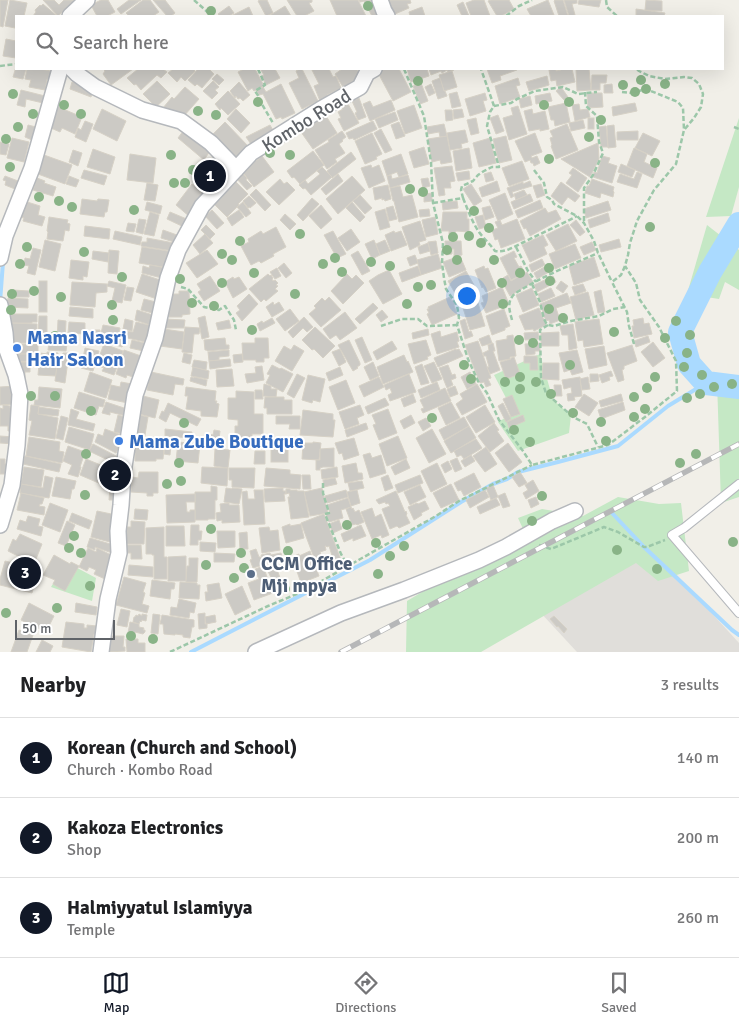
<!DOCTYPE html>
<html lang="en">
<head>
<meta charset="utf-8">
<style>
	:root { --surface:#fff; --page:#f2f2f2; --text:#202124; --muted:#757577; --line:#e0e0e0; --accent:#111827 }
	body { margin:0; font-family:Signika,sans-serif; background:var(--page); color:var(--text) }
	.scale { position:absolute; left:15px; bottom:12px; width:100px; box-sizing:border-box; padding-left:5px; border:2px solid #5f6368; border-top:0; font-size:14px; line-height:18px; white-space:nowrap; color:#5f6368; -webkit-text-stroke:4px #fff; paint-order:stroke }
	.you { position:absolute; left:466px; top:295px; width:18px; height:18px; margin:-12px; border:4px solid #fff; border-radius:50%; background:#1a73e8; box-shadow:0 0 0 8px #1a73e833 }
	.badge { display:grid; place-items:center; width:32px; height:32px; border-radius:50%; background:var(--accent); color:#fff; font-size:16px; font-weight:700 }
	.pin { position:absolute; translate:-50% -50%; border:2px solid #fff; box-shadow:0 1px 5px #0006 }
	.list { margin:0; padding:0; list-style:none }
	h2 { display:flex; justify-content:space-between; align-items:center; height:65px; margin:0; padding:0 20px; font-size:21px }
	h2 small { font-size:16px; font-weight:400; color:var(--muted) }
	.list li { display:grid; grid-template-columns:32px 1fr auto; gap:15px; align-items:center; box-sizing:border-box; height:80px; padding:0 20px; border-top:1px solid var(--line) }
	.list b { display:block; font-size:19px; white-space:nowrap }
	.list p { margin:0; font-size:16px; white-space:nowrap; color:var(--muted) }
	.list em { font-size:16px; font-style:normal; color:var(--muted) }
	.icon { flex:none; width:28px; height:28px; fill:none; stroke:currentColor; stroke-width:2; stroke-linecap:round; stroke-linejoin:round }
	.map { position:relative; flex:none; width:739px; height:652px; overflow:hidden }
	.search { position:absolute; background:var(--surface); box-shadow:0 5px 20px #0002; left:15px; right:15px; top:15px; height:55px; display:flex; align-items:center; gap:12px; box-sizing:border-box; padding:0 18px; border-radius:0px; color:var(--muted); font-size:19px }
	.sheet { height:305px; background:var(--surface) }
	nav { display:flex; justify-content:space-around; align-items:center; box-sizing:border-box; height:70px; border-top:1px solid var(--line); background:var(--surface); font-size:14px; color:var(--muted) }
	nav a { display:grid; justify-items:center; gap:2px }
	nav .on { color:var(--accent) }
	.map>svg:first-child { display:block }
</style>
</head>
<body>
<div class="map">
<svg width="739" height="652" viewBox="0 0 739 652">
	<rect width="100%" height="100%" fill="#f1efe8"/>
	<!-- industrial -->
	<polygon fill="#e0deda" points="653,549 739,643 739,652 577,652 540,612"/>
	<!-- green -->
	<g fill="#c5e8c5">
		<polygon points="739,118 739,187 731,216 706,217"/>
		<polygon points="707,225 739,250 739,290 725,282 719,299 687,294"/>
		<polygon points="540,354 553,400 571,415 569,433 518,451 498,422 514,413 494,375"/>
		<polygon points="717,381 739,381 739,497 721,503"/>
		<polygon points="618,497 659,504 681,503 689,571 658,581 636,563 481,652 406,652 407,601 524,531 518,518 542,509 583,516"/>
		<polygon points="66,562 96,578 92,601 51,587"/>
	</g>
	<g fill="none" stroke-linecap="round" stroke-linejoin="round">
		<!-- stream -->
		<g stroke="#aadaff" stroke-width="4">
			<polyline points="0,302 3,262"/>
			<polyline points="612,513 644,547 732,630 739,635"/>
			<polyline points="191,652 370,560 461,502 493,484 507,479 518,472 558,462 618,446 668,406 706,383"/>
		</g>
		<!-- river -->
		<polyline stroke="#aadaff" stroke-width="24" points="739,224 710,272 680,332 689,364 706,383 739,387"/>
	</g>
	<!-- building -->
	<g fill="#cccac5" stroke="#d6d1c6">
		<polygon points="0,0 8,0 3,27 0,26"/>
		<polygon points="10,0 27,3 24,16 16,16 15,28 5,26"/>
		<polygon points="43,0 54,0 59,5 64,0 73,0 74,1 58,16"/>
		<polygon points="101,0 108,0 115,12 107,16 97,16 91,5"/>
		<polygon points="129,0 141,0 121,14 117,9"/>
		<polygon points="143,0 150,0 159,12 153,16 126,16 128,15 126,13"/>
		<polygon points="153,0 165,0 175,13 171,16 167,16"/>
		<polygon points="260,0 267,0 273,13 266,16 258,1"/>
		<polygon points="287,0 312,0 312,2 309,3 314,11 304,16 297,16"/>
		<polygon points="330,0 358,0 366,16 337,16"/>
		<polygon points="359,0 377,0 385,16 372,16 364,1 360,2"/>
		<polygon points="383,0 410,0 411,3 407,4 409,8 395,14 394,11 388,13"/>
		<polygon points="474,0 484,0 490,16 471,16 466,3"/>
		<polygon points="491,0 509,0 514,9 501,16 497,16 488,1"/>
		<polygon points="548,0 554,15 531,16 527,9"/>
		<polygon points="555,0 563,0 568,16 559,16 554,1"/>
		<polygon points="564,0 577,0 577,3 572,4 575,15 569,16"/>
		<polygon points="579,0 601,0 599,7 578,4"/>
		<polygon points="646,0 662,1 662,11 645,10"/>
		<polygon points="463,2 469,16 462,16 457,5"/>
		<polygon points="43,4 57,16 33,16 36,12 35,10 40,5 41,6"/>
		<polygon points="229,6 234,13 229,16 220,16 218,14"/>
		<polygon points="285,6 291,16 269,16"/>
		<polygon points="249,7 253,16 231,16"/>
		<polygon points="422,7 425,16 410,16 409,12"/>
		<polygon points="636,9 665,13 664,16 636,16"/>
		<polygon points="6,39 16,41 16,58 3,56"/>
		<polygon points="16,67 16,69 26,69 23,79 13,77"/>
		<polygon points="27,69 40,69 56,72 54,81 47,79 45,90 29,87 31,80 25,79"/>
		<polygon points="103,69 133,69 111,85 103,74 105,71"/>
		<polygon points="138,69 163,69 167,72 161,78 157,75 141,90 136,84 134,85 127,78"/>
		<polygon points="173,69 193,69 195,71 185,81 181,77 177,82 168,73"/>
		<polygon points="198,69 209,69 214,74 202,88 197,84 195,86 188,80"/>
		<polygon points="244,69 255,69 264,86 254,91 252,88 248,91 238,72"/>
		<polygon points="264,69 275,69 280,78 266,85 262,76 264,75 261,70"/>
		<polygon points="300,69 302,69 318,101 302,109 289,83 299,78 296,71"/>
		<polygon points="316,69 329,69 333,77 336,76 341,88 327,95 328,97 320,101 314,86 319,84 312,70"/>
		<polygon points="342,69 357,69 361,76 343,87 335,74"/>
		<polygon points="376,69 399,69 411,92 393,101"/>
		<polygon points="407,69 427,69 429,76 411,82"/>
		<polygon points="429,69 454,69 454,70 448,72 447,70 442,73 441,71 431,75"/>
		<polygon points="487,69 516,69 517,70 500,76 501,80 492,83"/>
		<polygon points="556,69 556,71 561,70 561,69 572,69 575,82 557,86 556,80 551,81 549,70"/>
		<polygon points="576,69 589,69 591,90 577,91"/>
		<polygon points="452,71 457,87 444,91 439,75"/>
		<polygon points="217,74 224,80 219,85 212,79"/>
		<polygon points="592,75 607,75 606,83 600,83 600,90 591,90"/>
		<polygon points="547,76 549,85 529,91 526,82"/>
		<polygon points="440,78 444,91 445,91 447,96 438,99 432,81"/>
		<polygon points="518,78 520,85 516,86 520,97 500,104 495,86"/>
		<polygon points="157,81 170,94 156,107 143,94"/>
		<polygon points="213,81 219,87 215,90 218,93 212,99 203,91"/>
		<polygon points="72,82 94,89 91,97 70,89"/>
		<polygon points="239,82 250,95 243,101 240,98 238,99 236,96 235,98 230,91"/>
		<polygon points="421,83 428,101 420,104 413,86"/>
		<polygon points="281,84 295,113 282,119 281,117 276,119 263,94 259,95 256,90 263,87 266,92"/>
		<polygon points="431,84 435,93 429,96 425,87"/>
		<polygon points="612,84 613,93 604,93 604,85"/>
		<polygon points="185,87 199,99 183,117 176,111 172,115 163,108 172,97 174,99"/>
		<polygon points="561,87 568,97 564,100 556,91"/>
		<polygon points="21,90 45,96 43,103 26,99 25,107 17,105"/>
		<polygon points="228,91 240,104 228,115 221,108 220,110 215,104"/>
		<polygon points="457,92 461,106 452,108 449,94"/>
		<polygon points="485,93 487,100 483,101 486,111 470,116 465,99"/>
		<polygon points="550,93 552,101 536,104 535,96"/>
		<polygon points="587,93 602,93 603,107 588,108"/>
		<polygon points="530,96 532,105 521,108 519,99"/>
		<polygon points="359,98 366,117 358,120 355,113 357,112 352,101"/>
		<polygon points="391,100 395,110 370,121 363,104 370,101 373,107"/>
		<polygon points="566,103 570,122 555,126 554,120 551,120 548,107"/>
		<polygon points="635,103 637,111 613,116 612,107"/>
		<polygon points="348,104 359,123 344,131 338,119 341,118 338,112 343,109 342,108"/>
		<polygon points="579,104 580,110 588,109 590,117 575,121 572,105"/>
		<polygon points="414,105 422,128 405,134 397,111"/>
		<polygon points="56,106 82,117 75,134 62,128 60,132 51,128"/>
		<polygon points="518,106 527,134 509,140 503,118 513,115 511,108"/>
		<polygon points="102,109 126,121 117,141 93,129"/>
		<polygon points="236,109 250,123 241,133 227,119"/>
		<polygon points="462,109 464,117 454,119 453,110"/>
		<polygon points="532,109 533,114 545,111 549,129 540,131 540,129 529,131 524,111"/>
		<polygon points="445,110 452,110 453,120 446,121"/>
		<polygon points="395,112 398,120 379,128 375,119"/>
		<polygon points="498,115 504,131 496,134 490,118"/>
		<polygon points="326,116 337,133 313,149 301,132"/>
		<polygon points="476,118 479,133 471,135 467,120"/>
		<rect x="588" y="118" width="6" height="11"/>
		<polygon points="583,120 585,128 571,131 569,123"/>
		<polygon points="85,121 93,124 86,142 75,137 78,128 81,130"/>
		<polygon points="373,121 377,129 354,140 353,138 349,139 346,133"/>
		<polygon points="225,122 248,146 233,161 210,137"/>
		<polygon points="399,122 405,136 396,139 391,125"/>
		<polygon points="444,124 447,136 440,137 439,132 428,134 427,127"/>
		<polygon points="567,124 578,150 556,159 551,146 552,145 550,138 553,137 550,131"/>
		<polygon points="28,125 36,127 32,140 25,137"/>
		<polygon points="270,125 274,132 253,147 246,137"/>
		<polygon points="614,125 616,147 608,148 607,126"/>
		<polygon points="606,126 608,147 601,147 599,127"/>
		<polygon points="381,129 392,150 385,153 374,133"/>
		<polygon points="184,130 210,151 204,160 178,138"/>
		<polygon points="465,130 468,142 461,144 462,148 450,150 447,133"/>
		<polygon points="342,131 346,137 342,140 343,141 339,144 345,153 335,159 337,162 327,169 315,150 329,142 328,140"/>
		<polygon points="638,131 638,140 617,140 617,132"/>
		<polygon points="372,133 382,154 376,157 377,159 365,164 355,141"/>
		<polygon points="535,133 542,152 531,156 532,158 537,156 540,163 534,166 533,163 531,163 530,160 525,162 515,141"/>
		<polygon points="643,133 660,141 652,156 635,148"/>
		<polygon points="447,136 452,162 441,164 440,160 432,162 428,139"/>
		<polygon points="506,136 512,160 499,163 493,139"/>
		<polygon points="12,138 29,142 24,162 7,158"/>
		<polygon points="490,138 496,163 479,167 473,143"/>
		<polygon points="0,142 9,144 6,155 0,154"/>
		<polygon points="598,143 599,159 590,177 561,159"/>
		<polygon points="424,147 429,164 414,168 409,152"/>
		<polygon points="469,148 472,168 456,171 453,151"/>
		<polygon points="634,148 647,154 644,162 657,168 653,178 627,166"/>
		<polygon points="93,149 115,157 110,174 87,167"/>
		<polygon points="73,150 82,153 78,166 69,162"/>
		<polygon points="313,151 324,165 300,184 294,177 292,178 287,171"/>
		<polygon points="351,152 356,159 332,178 327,171"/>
		<polygon points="130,154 156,158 153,183 127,180"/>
		<polygon points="401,154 408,174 399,177 397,172 387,176 382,161"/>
		<polygon points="44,155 72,165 65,184 38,174"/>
		<polygon points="262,156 274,172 254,187 241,170 255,160 256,161"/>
		<polygon points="602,156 610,158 608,163 617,166 612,183 593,177 594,172 597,173"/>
		<polygon points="215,157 230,169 213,190 198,178"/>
		<polygon points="522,161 529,179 509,186 502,168"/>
		<polygon points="621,164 635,170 632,177 618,172"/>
		<polygon points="371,165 372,168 379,165 385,181 369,188 361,168"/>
		<polygon points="452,166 455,181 450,182 451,188 444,188 445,195 439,196 434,168"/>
		<polygon points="322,167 332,177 311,195 305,188 303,189 299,185 305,180 308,184 320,174 317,171"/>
		<polygon points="573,168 587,178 578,192 566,183 572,175 569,173"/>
		<polygon points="84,170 107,176 104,185 81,178"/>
		<polygon points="469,171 470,179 458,181 456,173"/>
		<polygon points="491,172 494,180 486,182 484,174"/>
		<polygon points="637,172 642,174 637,188 617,182 620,174 634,179"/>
		<polygon points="242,173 247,178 246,180 252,186 247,190 236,178"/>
		<polygon points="338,174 343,181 326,195 321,189"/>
		<polygon points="391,175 392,179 408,175 410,182 390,188 387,176"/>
		<polygon points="5,176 18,181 15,189 5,185 6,181 3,180"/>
		<polygon points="69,176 79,180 76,187 66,184"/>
		<polygon points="352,176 365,190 338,214 326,199"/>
		<polygon points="37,178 45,181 44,183 56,187 53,196 33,190"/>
		<polygon points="428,178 430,186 423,188 421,179"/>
		<polygon points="280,179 284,184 287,182 295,190 279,205 266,192"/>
		<polygon points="592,179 614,187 613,191 614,192 613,197 601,193 600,198 585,193 587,186 589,186"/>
		<polygon points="234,180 248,194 238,204 239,205 227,217 212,202"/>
		<polygon points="497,181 500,191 482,197 479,188"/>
		<polygon points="530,181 532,186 512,192 514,196 511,198 507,188 523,182 523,184"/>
		<polygon points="561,182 580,196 575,202 568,197 562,205 551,196"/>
		<polygon points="147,183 158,185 155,201 144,200"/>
		<polygon points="192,184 207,196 190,217 176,205"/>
		<polygon points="471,184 482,201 474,206 463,189"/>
		<polygon points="541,184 545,195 537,198 533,186"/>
		<polygon points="388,185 391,199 385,201 384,199 382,200 382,198 375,200 373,188"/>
		<polygon points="400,186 403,197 412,195 418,217 399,222 394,201 393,201 390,188"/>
		<polygon points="256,189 271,205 265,211 250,195"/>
		<polygon points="524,190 527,195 516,200 514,194"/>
		<polygon points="432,193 432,201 424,202 424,194"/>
		<polygon points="505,193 513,214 498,221 489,200"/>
		<polygon points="530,194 533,201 514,209 511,202"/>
		<polygon points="360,195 372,208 365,214 353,201"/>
		<polygon points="249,196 256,203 250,208 250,207 248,208 243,201"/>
		<polygon points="312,198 319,204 303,221 297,215"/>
		<polygon points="82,199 97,201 98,199 109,200 107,212 105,212 104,217 80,214"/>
		<polygon points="540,200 543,208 518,218 515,211"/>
		<polygon points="24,201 40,206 38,215 45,217 42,226 23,221 24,218 20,217"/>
		<polygon points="457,201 458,208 443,210 442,202"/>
		<polygon points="608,201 611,210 586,218 584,209"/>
		<polygon points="147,202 162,206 160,214 145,210"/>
		<polygon points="243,202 251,213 246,217 237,207"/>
		<polygon points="352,202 365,217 360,222 346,208"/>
		<polygon points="321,205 332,219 321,229 309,216"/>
		<polygon points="393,206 397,219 389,221 386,208"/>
		<polygon points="490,206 494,217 485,220 482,208"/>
		<polygon points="545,208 548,213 556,210 561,219 530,236 526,228 524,229 520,221"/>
		<polygon points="385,209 390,227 380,230 375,212"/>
		<polygon points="429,209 430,216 420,217 419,210"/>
		<polygon points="212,210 224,223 217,229 205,216"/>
		<polygon points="239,210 244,217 232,226 227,218"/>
		<polygon points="150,212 159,215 154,236 144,234"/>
		<polygon points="170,212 189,220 186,228 167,219"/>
		<polygon points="443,212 467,212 467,219 469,219 469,232 456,231 455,234 449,234 449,231 441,231"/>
		<polygon points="608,213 610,221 590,228 588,220"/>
		<polygon points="285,214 296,224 290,230 280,220"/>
		<polygon points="483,215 486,227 479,229 475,217"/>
		<polygon points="49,217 68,220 67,223 70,224 69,231 65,230 63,241 47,239 48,232 47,231"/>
		<polygon points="435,217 438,234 426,237 422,220"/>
		<polygon points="139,219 146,220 143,234 136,232"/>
		<polygon points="517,219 525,239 501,248 498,239 495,240 492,230 498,228 495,222 500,220 502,225"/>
		<polygon points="576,220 585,232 580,236 570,225"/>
		<polygon points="420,221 426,240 419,242 420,245 410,250 402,227"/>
		<polygon points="128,223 136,224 134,232 126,231"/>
		<polygon points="568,224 577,241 556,251 546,235"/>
		<polygon points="206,225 215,234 210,239 201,230"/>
		<polygon points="85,226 110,229 109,239 84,236"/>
		<polygon points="276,227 286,247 273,254 274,256 261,263 259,261 251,265 241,246 249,242 248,239 261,231 263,234"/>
		<polygon points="351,229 360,242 347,251 338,238"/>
		<polygon points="163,230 177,235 174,242 161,238"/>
		<polygon points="115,231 142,237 140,245 113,239"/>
		<polygon points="333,231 346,254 337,258 324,235"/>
		<polygon points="394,231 395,233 401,231 407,245 391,251 385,235"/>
		<polygon points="205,234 213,243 200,254 193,245"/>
		<polygon points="543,235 548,245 544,247 547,254 530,262 522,245"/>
		<polygon points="147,238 174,243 173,251 141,246 142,242 147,242"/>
		<polygon points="619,239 621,247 601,252 599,245"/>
		<polygon points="45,240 61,244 55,271 39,267"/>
		<polygon points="374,240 380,255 372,259 365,244"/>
		<polygon points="385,240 390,251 380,255 376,244"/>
		<polygon points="436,241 438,253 431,255 428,242"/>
		<polygon points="445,241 461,241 462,255 454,256 454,249 452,249 452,254 446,255"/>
		<polygon points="592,242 596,250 584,255 580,247"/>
		<polygon points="428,243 430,251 420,254 418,247"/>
		<polygon points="575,244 581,258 555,269 549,254"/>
		<polygon points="142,247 174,252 169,268 139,263"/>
		<polygon points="33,248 41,250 35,275 27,273 29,266 24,265 25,258 30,259"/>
		<polygon points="109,250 119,251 117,274 108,273"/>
		<polygon points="207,250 218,264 197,278 186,263"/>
		<polygon points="93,251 109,253 108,262 92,259"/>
		<polygon points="358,251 370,271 362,275 351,255"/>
		<polygon points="514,251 517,257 514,258 519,267 521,266 525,273 511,280 500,258"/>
		<polygon points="438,254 442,268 421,275 417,260"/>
		<polygon points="415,255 418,263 410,266 407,258"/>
		<polygon points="460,256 466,270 449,277 443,262"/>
		<polygon points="594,257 600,276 574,285 569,266"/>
		<polygon points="542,259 545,265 532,272 529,265"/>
		<polygon points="71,260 89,262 87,277 83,276 83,280 69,278"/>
		<polygon points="284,263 292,273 286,278 278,268"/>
		<polygon points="150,265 166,268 166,279 142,273 143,266 149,268"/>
		<polygon points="418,266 421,275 402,282 399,273"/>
		<polygon points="484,266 485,269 488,268 496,288 486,292 483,287 482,288 475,270"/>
		<polygon points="546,266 549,272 537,279 534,273"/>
		<polygon points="277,268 281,276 275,279 270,272"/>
		<polygon points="389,270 402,294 383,304 369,281 378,275"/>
		<polygon points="466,271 478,292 473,295 475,298 462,305 448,281"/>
		<polygon points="527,272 533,282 510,296 504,285 506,283 503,278 508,275 511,281"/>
		<polygon points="142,274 166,282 160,300 136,292"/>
		<polygon points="268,274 270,276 271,275 273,278 272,279 273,281 275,280 278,283 276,285 278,286 275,289 278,291 266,301 264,299 261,302 249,289"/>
		<polygon points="347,274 352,279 356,275 364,283 343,304 331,291"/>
		<polygon points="210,276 220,291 204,301 198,292 201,290 197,284"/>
		<polygon points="553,276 556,282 537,292 534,285"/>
		<polygon points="233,277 234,279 239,277 247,289 233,298 225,282"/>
		<rect x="39" y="281" width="8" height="31"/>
		<polygon points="109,281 126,285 122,303 112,301 115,288 107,286"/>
		<polygon points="561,281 568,286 563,293 556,288"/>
		<polygon points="72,282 107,284 107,292 96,293 95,307 70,305"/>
		<polygon points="583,284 586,291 575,295 572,287"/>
		<polygon points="127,287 134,288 131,301 124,300"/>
		<polygon points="502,287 509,304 486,313 481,303 484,302 482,296"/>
		<polygon points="532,288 539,305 523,312 516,295"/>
		<polygon points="551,288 555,296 541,302 538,294"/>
		<polygon points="13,290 29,291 29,297 13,297"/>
		<polygon points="601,290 605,312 598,313 594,292"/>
		<polygon points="179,291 189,291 190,314 182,315 182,317 169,317 168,302 170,294 179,294"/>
		<polygon points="588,292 594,315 576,320 570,297"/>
		<polygon points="567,293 571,303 556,308 560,320 550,324 549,320 546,321 540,304"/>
		<polygon points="249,294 258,304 242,321 236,313 240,310 237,306"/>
		<polygon points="329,297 341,310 321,327 309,314 316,308 314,306 322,298 325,301"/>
		<polygon points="450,297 452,301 454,300 455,304 454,305 457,314 432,325 427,314 429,313 427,309 429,309 428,307"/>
		<polygon points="8,298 28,299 28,308 7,307"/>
		<polygon points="144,299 156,302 156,314 141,310"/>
		<polygon points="273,302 274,305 279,302 284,310 272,317 266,307"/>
		<polygon points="373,303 378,308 360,324 355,319"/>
		<polygon points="478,303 485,326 470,330 463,308"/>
		<polygon points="70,307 93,309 93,318 69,316"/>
		<polygon points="539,308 546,325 534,331 533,329 525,330 519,316"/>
		<polygon points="290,309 299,321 285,331 276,319"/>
		<polygon points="504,309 510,326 505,328 505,330 492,335 486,316"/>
		<polygon points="137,310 156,316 153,326 135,320"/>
		<polygon points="382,310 388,317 381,322 376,315"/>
		<polygon points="345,312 357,328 340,340 336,335 330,339 323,329"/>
		<polygon points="10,314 37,314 37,322 32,322 32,323 10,323"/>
		<polygon points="39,316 47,316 47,338 38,338"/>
		<polygon points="205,316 209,337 202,339 198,318"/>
		<polygon points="304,317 313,327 307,332 303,328 293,338 288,332"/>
		<polygon points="272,318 275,323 260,331 257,324 262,321 263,323"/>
		<polygon points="643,318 644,324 649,323 652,334 634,338 632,326 634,326 633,320"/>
		<polygon points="125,319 133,321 132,331 123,329"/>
		<polygon points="164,319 185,320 184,328 164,328"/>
		<polygon points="465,319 469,332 471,331 473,336 465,339 460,321"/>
		<polygon points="599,319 603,344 584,347 583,340 578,341 575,322"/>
		<polygon points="58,320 66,321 65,341 57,341"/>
		<polygon points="229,320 231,328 218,330 216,323"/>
		<polygon points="69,322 85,323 85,334 68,333"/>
		<polygon points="136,322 153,326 150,343 123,337 124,331 133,332"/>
		<polygon points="10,323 37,324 37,343 10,343"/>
		<polygon points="573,324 577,348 569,350 568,335 562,335 560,326"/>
		<polygon points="103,325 120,328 118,337 101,333"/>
		<polygon points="185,327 200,328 199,334 194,334 192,353 182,352"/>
		<polygon points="315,327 335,346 323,358 314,349 312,350 302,340"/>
		<polygon points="164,329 184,332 182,349 160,346 161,335"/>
		<polygon points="428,329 429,335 413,339 412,333"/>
		<polygon points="90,330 100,330 100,345 90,344"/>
		<polygon points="440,331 441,337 457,332 459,341 457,342 459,347 437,354 431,334"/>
		<polygon points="538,332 539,339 525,340 524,333"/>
		<polygon points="559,332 559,346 541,346 541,333"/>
		<polygon points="108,335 125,340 122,347 106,342"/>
		<polygon points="489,335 492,343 482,346 479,339"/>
		<polygon points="513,335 516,356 510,357 510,359 499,361 496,341 507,339 507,336"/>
		<polygon points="648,336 650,342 636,347 634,341"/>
		<polygon points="362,337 372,360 365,363 355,340"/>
		<polygon points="225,338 226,345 229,345 229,349 207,351 207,350 205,350 204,340"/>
		<polygon points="255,338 268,338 269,358 264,358 264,362 256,362 256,360 243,360 242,343 255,343"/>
		<polygon points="132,340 149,344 148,352 130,348"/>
		<polygon points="349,340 360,363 360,365 357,367 358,368 353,371 338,345"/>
		<polygon points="426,340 431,355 427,357 428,359 414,364 408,344"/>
		<polygon points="392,341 397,349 377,360 373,352"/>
		<polygon points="478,341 491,378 488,379 491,385 486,387 484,382 480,383 465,345"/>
		<polygon points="49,342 67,344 66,351 48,350"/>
		<polygon points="653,342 665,358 653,367 641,352"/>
		<polygon points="493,343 495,351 493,351 500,370 490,374 487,367 489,367 486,356 484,356 483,353 489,350 488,345"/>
		<polygon points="540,343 540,351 535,351 535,354 526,355 525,344"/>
		<rect x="12" y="344" width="26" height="10"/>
		<polygon points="104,344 123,351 114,375 102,371 104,368 96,365"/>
		<polygon points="294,345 304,351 292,371 275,361 284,346 291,350"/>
		<polygon points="632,345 637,361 624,366 624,369 622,370 624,380 618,382 607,353"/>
		<polygon points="604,346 607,365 589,369 585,349"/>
		<polygon points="85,348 99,351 93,371 81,368"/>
		<polygon points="340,349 346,362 339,366 332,352"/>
		<polygon points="456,349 456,350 459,349 463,356 438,367 434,358"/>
		<polygon points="124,350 141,356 133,377 127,375 126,378 116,374"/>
		<polygon points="229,350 229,356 219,357 219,360 209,361 208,352"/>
		<polygon points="577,350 583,372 572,375 570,370 564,372 559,353"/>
		<polygon points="47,352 58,353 56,376 38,375 40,353 47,354"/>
		<polygon points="63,353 69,353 65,383 55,381 58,357 62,358"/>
		<polygon points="184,353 192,355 190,364 182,362"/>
		<polygon points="15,354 30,354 31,361 15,362"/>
		<polygon points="242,354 243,362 234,363 233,355"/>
		<polygon points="404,355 407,362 408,361 413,372 383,384 377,367"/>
		<polygon points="524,356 537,356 538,370 530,370 530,363 524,363"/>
		<polygon points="514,357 520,374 506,379 500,362 511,359 511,358"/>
		<polygon points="230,359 231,366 210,369 209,361"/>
		<polygon points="194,360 207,362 206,370 192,367"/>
		<polygon points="18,362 30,362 30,372 25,372 25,378 19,379"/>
		<polygon points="373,362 379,376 370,380 364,367"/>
		<polygon points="434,362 442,379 432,383 424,366"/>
		<polygon points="543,363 559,363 559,380 542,379"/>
		<polygon points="422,364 429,383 421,385 415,367"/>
		<polygon points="272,365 280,369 281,368 293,374 283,392 266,383 270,375 267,374"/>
		<polygon points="448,365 452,375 455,374 456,378 451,380 453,385 447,388 439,368"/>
		<polygon points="262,366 264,380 247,383 245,374 256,373 255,367"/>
		<polygon points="193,367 209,371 208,379 191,376"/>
		<polygon points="340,367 343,375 329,381 326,373"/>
		<polygon points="232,369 234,386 217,387 216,370"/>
		<polygon points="611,371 613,376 609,377 610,380 602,383 599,375"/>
		<polygon points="90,372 112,380 106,398 84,391"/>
		<polygon points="151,372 184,379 183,385 175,384 173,395 147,390"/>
		<polygon points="470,372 476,384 467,389 461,377"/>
		<polygon points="297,374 305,378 294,398 287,394"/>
		<polygon points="409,374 416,392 390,401 388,395 392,393 390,388 386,390 384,385"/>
		<polygon points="590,374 598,374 599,381 590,382"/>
		<polygon points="308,375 325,379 320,402 313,400 312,403 302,400"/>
		<polygon points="191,377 194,378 194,377 207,380 206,386 190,381"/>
		<polygon points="379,377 384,387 364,397 359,386"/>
		<polygon points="580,377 582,396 574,397 575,400 568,401 567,394 572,393 571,387 564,389 562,380"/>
		<polygon points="588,377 590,389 582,390 580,379"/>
		<polygon points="346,380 355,403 338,410 329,387"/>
		<polygon points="121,382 132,384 128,403 108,399 111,385 120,387"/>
		<polygon points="437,382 440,390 421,398 418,390"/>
		<polygon points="264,384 271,386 271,389 277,389 276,397 263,396"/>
		<polygon points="477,384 487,402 462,415 456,404 463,399 460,394"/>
		<polygon points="554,385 561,385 562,396 555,396"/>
		<polygon points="15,386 15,404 0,405 0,387"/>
		<polygon points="455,386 458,394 450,397 447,389"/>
		<polygon points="39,387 62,389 60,408 34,405 35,400 38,400"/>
		<polygon points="186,387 216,391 215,401 217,401 216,403 219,404 217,417 201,416 201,411 186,409 188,396 185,396"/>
		<polygon points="445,388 451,401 423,413 421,409 424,408 420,400"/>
		<polygon points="255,390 262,390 263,399 255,399"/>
		<polygon points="236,391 254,392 254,414 263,414 263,434 252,434 252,442 235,442 235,426 238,426 238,420 228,419 228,398 236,398"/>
		<polygon points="79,392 105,400 103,407 99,406 96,415 74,408"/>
		<polygon points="413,394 416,402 404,407 401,399"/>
		<polygon points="584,394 598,403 589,416 575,407"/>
		<polygon points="621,394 623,401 601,407 599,401"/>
		<polygon points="139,395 159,400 155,418 135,413"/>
		<polygon points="512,395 520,414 511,417 503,399"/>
		<polygon points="265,397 284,397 284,400 292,400 292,414 267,414 267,408 264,408"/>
		<polygon points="385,398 389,405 368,414 365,407"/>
		<polygon points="106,402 127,409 126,416 110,412 110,415 102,413"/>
		<polygon points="451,402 460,418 446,425 438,408"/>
		<polygon points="623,402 625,410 601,419 598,410"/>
		<polygon points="168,403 201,419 197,426 170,413 166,422 159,418 162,411 164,412"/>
		<polygon points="503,403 511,419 506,422 498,406"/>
		<polygon points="3,405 10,406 10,408 17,409 16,431 8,431 8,426 0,426 0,408 3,409"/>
		<polygon points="31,405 39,406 38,414 58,418 55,439 29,435 32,421 29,420"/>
		<polygon points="360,405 364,415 357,418 359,424 345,429 339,412"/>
		<polygon points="485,405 495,422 476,433 466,417"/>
		<polygon points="39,407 59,410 58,416 38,414"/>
		<polygon points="71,409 79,412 76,419 95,424 93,431 68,425"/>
		<polygon points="388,409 397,433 379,440 373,425 376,424 372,415"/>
		<polygon points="303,410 333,414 333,420 335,420 333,437 300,435"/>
		<polygon points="118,415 125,417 123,434 114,432"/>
		<polygon points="139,415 148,417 144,441 134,439"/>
		<polygon points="411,415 415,423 404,429 400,421"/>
		<polygon points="523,415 525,421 509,428 507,422"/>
		<polygon points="61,416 68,418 63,440 56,438"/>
		<polygon points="276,416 300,416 300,429 289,429 290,424 276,424"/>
		<polygon points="464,417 469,426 444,440 439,430"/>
		<polygon points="426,418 431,426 423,431 418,422"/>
		<polygon points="366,423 368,429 347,437 345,430"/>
		<polygon points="494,423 499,430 497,431 504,441 490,452 478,436"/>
		<polygon points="469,426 476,438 451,453 444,441"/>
		<polygon points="69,427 94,434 90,450 65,442"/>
		<polygon points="105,429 124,436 116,453 95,442 98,434 103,436"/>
		<polygon points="165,429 192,432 191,438 165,436"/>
		<polygon points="432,429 446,454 429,463 416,438"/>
		<polygon points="214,430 220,431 218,447 204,444 205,433 213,435"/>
		<polygon points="0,436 14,437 14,444 0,443"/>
		<polygon points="398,436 407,458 387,466 379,444"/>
		<polygon points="29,437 60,442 59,451 64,452 62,463 26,456"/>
		<polygon points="354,438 359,455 344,460 342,453 339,454 335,443"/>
		<polygon points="476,439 482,448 464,459 461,455 457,457 454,451"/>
		<polygon points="136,441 150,442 150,443 156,443 156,446 164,448 163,459 156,459 156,461 135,461 135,453 133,453"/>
		<polygon points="178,442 200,444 198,463 176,461"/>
		<polygon points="313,442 321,443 319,460 302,459 303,443 313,443"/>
		<polygon points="508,443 522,462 509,472 495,453"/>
		<polygon points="93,444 118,457 116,459 121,462 119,467 113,464 114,463 89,451"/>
		<polygon points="165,444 171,445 170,455 164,454"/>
		<rect x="271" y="444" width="17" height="18"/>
		<polygon points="68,446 85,452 80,467 81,467 78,477 68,474 72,465 63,461"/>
		<polygon points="486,447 497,464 485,472 473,456"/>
		<polygon points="334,448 334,467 323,467 320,468 320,470 316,470 316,460 320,460 320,449"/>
		<polygon points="215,449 230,450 228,468 214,466"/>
		<polygon points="255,451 265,451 265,464 254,464"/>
		<polygon points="370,453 372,458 381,455 386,473 370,478 363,455"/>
		<polygon points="471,455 475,461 465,467 461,461"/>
		<polygon points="25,456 61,464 59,472 23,464"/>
		<polygon points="457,458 462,469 455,472 450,461"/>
		<polygon points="0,459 5,459 5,464 11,465 10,474 0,474"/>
		<polygon points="86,459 108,468 101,484 80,475"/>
		<polygon points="406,459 410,468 395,475 391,467"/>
		<polygon points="448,461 452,469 445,473 441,465"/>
		<polygon points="356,463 358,473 362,473 363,479 345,483 342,466"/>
		<polygon points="437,463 447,484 431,492 421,471"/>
		<polygon points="24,467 44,470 41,487 21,484"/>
		<polygon points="202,467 228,468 227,486 201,483"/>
		<polygon points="337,467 338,477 322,479 321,470"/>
		<polygon points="229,468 255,468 254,488 232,487 232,480 229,480"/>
		<polygon points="266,468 290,470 290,474 301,475 300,489 264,486"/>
		<polygon points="139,472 158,472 158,493 153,493 153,496 147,496 147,493 131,492 132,477 138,478"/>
		<polygon points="520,472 527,483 519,487 512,477"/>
		<polygon points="474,473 481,487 464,496 461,490 458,491 454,483"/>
		<polygon points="111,474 121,474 120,500 109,500"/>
		<polygon points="302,475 310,475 311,489 303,489"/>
		<polygon points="388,475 393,488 385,491 381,478"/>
		<polygon points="420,475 423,483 398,493 395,485"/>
		<polygon points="45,476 53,478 49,498 20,493 21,484 43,488"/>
		<polygon points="56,477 76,481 74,489 72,489 70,499 52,496"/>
		<polygon points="335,478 337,484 324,487 323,480"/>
		<polygon points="533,480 539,491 526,499 523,493 528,490 525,485"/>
		<polygon points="362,481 364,488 350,491 348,483"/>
		<polygon points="451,484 459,500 441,508 433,493"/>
		<polygon points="420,485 426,497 410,505 404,492"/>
		<polygon points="493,485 498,497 491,500 486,488"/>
		<polygon points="211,486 217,487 217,500 215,500 215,519 208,519 208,520 195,520 195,492 211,492"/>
		<polygon points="226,488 232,489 232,488 242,489 239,504 224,502"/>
		<polygon points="283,488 283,491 286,491 286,494 284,494 285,501 265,502 264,489"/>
		<polygon points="322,488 328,513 310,516 304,492"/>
		<polygon points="286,489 290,489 290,490 297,490 297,491 304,491 309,517 291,519 288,497 290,497 289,493 286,494"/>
		<polygon points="254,490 263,490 265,524 244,525 242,492 247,491 248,499 255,499"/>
		<polygon points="346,490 348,497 327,503 325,496"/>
		<polygon points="357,490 360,503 351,506 347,492"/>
		<polygon points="485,490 489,497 470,508 466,500"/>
		<polygon points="396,491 405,512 406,511 407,514 406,515 410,523 399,528 397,526 390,529 382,509 390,506 388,503 386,504 385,502 379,504 376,500"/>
		<polygon points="21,493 44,498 42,504 40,504 39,506 45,507 44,515 17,510"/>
		<polygon points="505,493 510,506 503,508 498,496"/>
		<polygon points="195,494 195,502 186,502 187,512 190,512 190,510 195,510 195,522 167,523 166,495"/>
		<polygon points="536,497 539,504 531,508 528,500"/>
		<polygon points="348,498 351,507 341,510 343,518 329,522 326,514 330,513 327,505"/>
		<polygon points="496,498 500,505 480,514 477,507"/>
		<polygon points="425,501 429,509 421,513 422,515 414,520 408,507 417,503 418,504"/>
		<polygon points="50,503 68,510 60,532 42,525"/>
		<polygon points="229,503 229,505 239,505 240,522 222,523 222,520 217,521 216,513 221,512 220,504"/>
		<polygon points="351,507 352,509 353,508 355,512 359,510 364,522 357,525 356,524 352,525 346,509"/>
		<polygon points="372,508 375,517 381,514 389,535 382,538 381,535 372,539 361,512"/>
		<polygon points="135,509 148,510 147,520 134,519"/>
		<polygon points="97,511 116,515 110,542 91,537"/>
		<polygon points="72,513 92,521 89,529 69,521"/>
		<polygon points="324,514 342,563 335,565 329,546 327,547 326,546 325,546 326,550 320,552 326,569 319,571 301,523"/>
		<polygon points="28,516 40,519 38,526 43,527 41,536 17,529 20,520 26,522"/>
		<polygon points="339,520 342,529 333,533 329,524"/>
		<polygon points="67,521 75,525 66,546 58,543"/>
		<polygon points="131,521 145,522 144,544 126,544 127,527 131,527"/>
		<polygon points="290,524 290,526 301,524 304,538 286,543 282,527"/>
		<polygon points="191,525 199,525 199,531 202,531 201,540 198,540 198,545 190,545"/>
		<polygon points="361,525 366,536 353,541 353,538 344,542 341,534"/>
		<polygon points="166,526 184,526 185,546 166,546"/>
		<polygon points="164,527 164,557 167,557 167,579 154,579 154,555 152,555 152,554 146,554 146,528"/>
		<polygon points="269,527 270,531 278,530 280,550 262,553 259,528"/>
		<polygon points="217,531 235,531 235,547 218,548"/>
		<polygon points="247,532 248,549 240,549 239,533"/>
		<polygon points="20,534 42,544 34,564 8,551 13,539 16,541"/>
		<polygon points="90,538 117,546 115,554 95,547 95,550 87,547"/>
		<polygon points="200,542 216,543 215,552 200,551"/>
		<polygon points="127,545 141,545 142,559 131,559 131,553 127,553"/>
		<polygon points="88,548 96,552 97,548 115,557 105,579 94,574 96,570 89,567 87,571 79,567"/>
		<polygon points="256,549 259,557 261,557 263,565 253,568 250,560 252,559 250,551"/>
		<polygon points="310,551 319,576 301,583 293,560 288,562 287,557 291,556 292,557 299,554 299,556"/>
		<polygon points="214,553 235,554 234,562 214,562"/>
		<polygon points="270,553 271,555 281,553 282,557 278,558 278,560 264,564 261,555"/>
		<polygon points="54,555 70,564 71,562 79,566 65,591 53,584 55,580 43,575"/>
		<polygon points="186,556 186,581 168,581 168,557"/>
		<polygon points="189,558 198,558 197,582 186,582 187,566 189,566"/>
		<polygon points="5,561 38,569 32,593 0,585 0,579"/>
		<polygon points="275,564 283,586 275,590 272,582 273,582 266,567"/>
		<polygon points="129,565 153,567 153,577 128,575"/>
		<polygon points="263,566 273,593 254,600 248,583 259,579 257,575 250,578 248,572"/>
		<polygon points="124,577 146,583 143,592 145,593 142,604 149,606 147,613 116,605"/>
		<polygon points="152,580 175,583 174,589 171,589 170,599 150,596"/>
		<polygon points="180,582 197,583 197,585 200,585 199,599 179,598"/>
		<polygon points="219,583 222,598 206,601 205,592 208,592 207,585"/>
		<polygon points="242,586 251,607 235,615 225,594"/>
		<polygon points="179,599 196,603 194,613 190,612 189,618 170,615 171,607 177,608"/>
		<polygon points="29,603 54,616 46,632 21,620"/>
		<polygon points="76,603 97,607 96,615 75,612"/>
		<polygon points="121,609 130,611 127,627 117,625"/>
		<polygon points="205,613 205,624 207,624 207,628 199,629 198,614"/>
		<polygon points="139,614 142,616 142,614 147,615 146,621 142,620 141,622 140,621 139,624 133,622 134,617 135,617 136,615 138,616"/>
		<polygon points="153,614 160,615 158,634 151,633"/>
		<polygon points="162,615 194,620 194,627 192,627 190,638 183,637 183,635 175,634 175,635 164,634 163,624 160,624"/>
		<polygon points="215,615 216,622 206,624 205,617"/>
		<polygon points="554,616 567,629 564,633 558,626 557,627 550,619"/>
		<polygon points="66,622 84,624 84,628 87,628 87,625 97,626 96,634 94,634 91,652 62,647"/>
		<polygon points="130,622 139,624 139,627 144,628 143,630 145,630 145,632 143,634 135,632 135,634 128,633"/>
		<polygon points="19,630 33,635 27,652 11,652"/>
		<polygon points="109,636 124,636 123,647 125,647 125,651 109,652"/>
		<polygon points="126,639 138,639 138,643 145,643 145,652 127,652"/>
		<polygon points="42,640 53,646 50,652 36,652"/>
	</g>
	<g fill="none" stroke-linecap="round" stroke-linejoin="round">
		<!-- service casing -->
		<g stroke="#b5b8bc" stroke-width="10">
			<polyline id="service" points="739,484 684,528 672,535 739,613"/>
		</g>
		<!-- minor casing -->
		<g stroke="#b5b8bc" stroke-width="18">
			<g id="minor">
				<polyline points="380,0 384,11 387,16"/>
				<polyline points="70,16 87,0"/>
				<polyline points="72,69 77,74 95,87 142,110 181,121 211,143 236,169"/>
				<polyline points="0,258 5,236 32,168 60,69"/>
				<polyline points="0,305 5,333 6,347 16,375 20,394 17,445 12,485 0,525"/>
				<polyline points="101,652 108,599 119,553 118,531 121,505 123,473 135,395 155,338 168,278 178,250 202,206 251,153 321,109 360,87 367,73 374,69"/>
				<polyline points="256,652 341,613 404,590 479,560 506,547 552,521 575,511"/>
			</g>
		</g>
		<!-- path -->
		<g stroke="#9cc7a9" stroke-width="2.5" stroke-dasharray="5 2.5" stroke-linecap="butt">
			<polyline points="194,0 212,16"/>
			<polyline points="606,0 607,7 617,16"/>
			<polyline points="506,16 519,6 532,0"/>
			<polyline points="0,66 16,64"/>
			<polyline points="258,69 265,85 255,91 259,97 260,101 273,123"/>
			<polyline points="404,69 424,116 431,162 433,203 443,243 442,263 444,278 446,289 457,305 459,318 457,325 468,359 478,381 487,393 499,420 523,451 532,465 608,445 645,417 677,391 676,361 659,327 640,300 636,283 625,266"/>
			<polyline points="622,92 631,93 646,89 678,102 683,108 684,130"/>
			<polyline points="494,106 511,103 517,99 535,91 563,87 578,94 597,92"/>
			<polyline points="734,127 739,129"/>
			<polyline points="534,170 544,183 547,197 552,200 554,204 577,216 584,223 594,241 598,253 612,282"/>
			<path d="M463,198C468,210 472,222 479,232C484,239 490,244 495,251C506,253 515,246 524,242C542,233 560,225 577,216"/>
			<polyline points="433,203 463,198 461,190 462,186 473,181 478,175 484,171 492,167 499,167 487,126 490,112 494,106 481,69"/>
			<polyline points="584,221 584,188 593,175 603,153 599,142 597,116 586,106 585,92"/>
			<polyline points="516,247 528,271 536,282"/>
			<polyline points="532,284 540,302 544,319 546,323 548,325 554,326 571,321 599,316 613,309 625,307"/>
			<polyline points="181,287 188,289 204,307 219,310 225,306 234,320 236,330"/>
			<path d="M512,320C510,312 507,304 512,297C514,293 520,291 524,288C548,274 573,264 598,253"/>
			<polyline points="548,325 540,330 541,378 546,393 573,417 587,424 598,447"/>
			<polyline points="381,326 402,319 418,319 427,326 457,325"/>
			<polyline points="634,344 629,326 627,312 612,282 621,275 625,266 628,255 630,243 637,221 654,190 676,164 684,130 694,118 701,107 703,94 699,84 692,78 684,77 665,79 649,76 639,71 637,69"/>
			<polyline points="323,483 323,493 329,513 325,514 341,554 348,566"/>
			<polyline points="539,545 551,549 604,527 618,532 644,547 647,547 665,540"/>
			<polyline points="170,652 268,606 304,591 436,516 459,501 532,465"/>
		</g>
		<!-- service -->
		<use href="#service" stroke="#fff" stroke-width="8"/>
		<!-- minor -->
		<use href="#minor" stroke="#fff" stroke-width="15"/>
		<!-- rail casing -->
		<g stroke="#b6b7b8" stroke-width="5.5">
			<polyline id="rail" points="341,652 739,444"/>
		</g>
		<!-- rail -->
		<use href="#rail" stroke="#fff" stroke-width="4" stroke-dasharray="11" stroke-linecap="butt"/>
	</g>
	<!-- trees -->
	<g fill="#89b387">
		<circle cx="368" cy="6" r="5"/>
		<circle cx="211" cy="11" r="5"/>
		<circle cx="641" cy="80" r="5"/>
		<circle cx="418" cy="81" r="5"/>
		<circle cx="665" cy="84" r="5"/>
		<circle cx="623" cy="85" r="5"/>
		<circle cx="646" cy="89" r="5"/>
		<circle cx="635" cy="92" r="5"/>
		<circle cx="13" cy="94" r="5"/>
		<circle cx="258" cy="102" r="5"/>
		<circle cx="569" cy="102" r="5"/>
		<circle cx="64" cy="105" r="5"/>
		<circle cx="544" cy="105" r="5"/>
		<circle cx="198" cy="111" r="5"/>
		<circle cx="33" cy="114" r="5"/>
		<circle cx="81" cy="114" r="5"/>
		<circle cx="216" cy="115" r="5"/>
		<circle cx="601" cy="120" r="5"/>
		<circle cx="18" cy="127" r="5"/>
		<circle cx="589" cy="137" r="5"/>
		<circle cx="6" cy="139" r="5"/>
		<circle cx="270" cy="153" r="5"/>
		<circle cx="171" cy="155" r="5"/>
		<circle cx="290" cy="155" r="5"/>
		<circle cx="549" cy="159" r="5"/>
		<circle cx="655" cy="163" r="5"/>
		<circle cx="10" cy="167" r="5"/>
		<circle cx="193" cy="170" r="5"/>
		<circle cx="174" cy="183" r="5"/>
		<circle cx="185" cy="183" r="5"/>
		<circle cx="410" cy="189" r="5"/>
		<circle cx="423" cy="192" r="5"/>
		<circle cx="39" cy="197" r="5"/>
		<circle cx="59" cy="201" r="5"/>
		<circle cx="72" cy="207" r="5"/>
		<circle cx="134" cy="210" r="5"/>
		<circle cx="474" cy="211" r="5"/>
		<circle cx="650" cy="227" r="5"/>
		<circle cx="489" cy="228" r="5"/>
		<circle cx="300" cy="234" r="5"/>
		<circle cx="469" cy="236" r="5"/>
		<circle cx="453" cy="237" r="5"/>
		<circle cx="240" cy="241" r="5"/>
		<circle cx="481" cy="243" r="5"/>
		<circle cx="27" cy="247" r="5"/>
		<circle cx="447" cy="250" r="5"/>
		<circle cx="84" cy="252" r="5"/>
		<circle cx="222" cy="254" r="5"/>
		<circle cx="335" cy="258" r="5"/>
		<circle cx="232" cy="260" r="5"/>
		<circle cx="457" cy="260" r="5"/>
		<circle cx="494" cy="260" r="5"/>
		<circle cx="371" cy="262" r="5"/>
		<circle cx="20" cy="264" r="5"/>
		<circle cx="323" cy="264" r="5"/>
		<circle cx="390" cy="266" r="5"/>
		<circle cx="549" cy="268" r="5"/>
		<circle cx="342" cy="272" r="5"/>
		<circle cx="254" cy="273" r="5"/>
		<circle cx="520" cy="273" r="5"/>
		<circle cx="122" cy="277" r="5"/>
		<circle cx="180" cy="279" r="5"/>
		<circle cx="550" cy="281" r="5"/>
		<circle cx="222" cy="283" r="5"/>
		<circle cx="502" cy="283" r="5"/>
		<circle cx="431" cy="285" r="5"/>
		<circle cx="418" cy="287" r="5"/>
		<circle cx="34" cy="291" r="5"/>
		<circle cx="12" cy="294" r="5"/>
		<circle cx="295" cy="294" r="5"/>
		<circle cx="61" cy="297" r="5"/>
		<circle cx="192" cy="303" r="5"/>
		<circle cx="407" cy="304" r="5"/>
		<circle cx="503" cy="304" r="5"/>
		<circle cx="112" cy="305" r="5"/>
		<circle cx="214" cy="306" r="5"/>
		<circle cx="549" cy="309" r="5"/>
		<circle cx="11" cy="310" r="5"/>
		<circle cx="563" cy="318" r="5"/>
		<circle cx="113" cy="320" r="5"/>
		<circle cx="676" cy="321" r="5"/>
		<circle cx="252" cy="330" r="5"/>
		<circle cx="614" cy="332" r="5"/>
		<circle cx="690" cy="335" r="5"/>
		<circle cx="55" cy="336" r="5"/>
		<circle cx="665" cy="338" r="5"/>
		<circle cx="519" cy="340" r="5"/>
		<circle cx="533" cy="343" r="5"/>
		<circle cx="687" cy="353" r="5"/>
		<circle cx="464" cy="365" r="5"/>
		<circle cx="570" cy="365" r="5"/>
		<circle cx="684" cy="367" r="5"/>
		<circle cx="702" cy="375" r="5"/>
		<circle cx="520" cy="377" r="5"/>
		<circle cx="655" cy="377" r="5"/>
		<circle cx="471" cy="379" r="5"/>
		<circle cx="505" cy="382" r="5"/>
		<circle cx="536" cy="382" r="5"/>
		<circle cx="732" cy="384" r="5"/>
		<circle cx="714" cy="387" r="5"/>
		<circle cx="647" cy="388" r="5"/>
		<circle cx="520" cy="389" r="5"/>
		<circle cx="551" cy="394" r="5"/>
		<circle cx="700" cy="394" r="5"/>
		<circle cx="31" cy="396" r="5"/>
		<circle cx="55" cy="396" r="5"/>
		<circle cx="634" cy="397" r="5"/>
		<circle cx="687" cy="398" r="5"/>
		<circle cx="645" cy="409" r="5"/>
		<circle cx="91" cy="411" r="5"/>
		<circle cx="573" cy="413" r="5"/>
		<circle cx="634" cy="417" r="5"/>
		<circle cx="432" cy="418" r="5"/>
		<circle cx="601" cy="422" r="5"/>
		<circle cx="184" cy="423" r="5"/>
		<circle cx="514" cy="430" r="5"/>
		<circle cx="606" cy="441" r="5"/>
		<circle cx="530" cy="442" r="5"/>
		<circle cx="86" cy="454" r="5"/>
		<circle cx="696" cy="454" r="5"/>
		<circle cx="179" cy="463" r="5"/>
		<circle cx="680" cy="463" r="5"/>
		<circle cx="181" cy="481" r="5"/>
		<circle cx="167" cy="484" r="5"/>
		<circle cx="85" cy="495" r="5"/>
		<circle cx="542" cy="496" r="5"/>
		<circle cx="532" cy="521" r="5"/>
		<circle cx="347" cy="525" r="5"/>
		<circle cx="211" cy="529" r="5"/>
		<circle cx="74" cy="536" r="5"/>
		<circle cx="733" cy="542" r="5"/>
		<circle cx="376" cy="543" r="5"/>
		<circle cx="404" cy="546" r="5"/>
		<circle cx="69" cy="548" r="5"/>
		<circle cx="617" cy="550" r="5"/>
		<circle cx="288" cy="551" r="5"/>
		<circle cx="81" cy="553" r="5"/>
		<circle cx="241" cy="553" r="5"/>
		<circle cx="390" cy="556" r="5"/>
		<circle cx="206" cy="565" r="5"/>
		<circle cx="244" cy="568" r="5"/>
		<circle cx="657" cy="569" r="5"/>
		<circle cx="378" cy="574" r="5"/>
		<circle cx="234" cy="578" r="5"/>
		<circle cx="90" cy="586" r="5"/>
		<circle cx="285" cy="589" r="5"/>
		<circle cx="57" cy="608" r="5"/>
		<circle cx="6" cy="613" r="5"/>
		<circle cx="131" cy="636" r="5"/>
		<circle cx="153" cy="639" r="5"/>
	</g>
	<!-- markers -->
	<g fill="#3f7fe0" stroke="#fff" stroke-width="2">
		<circle cx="17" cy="348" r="5"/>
		<circle cx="119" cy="441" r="5"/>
	</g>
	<circle fill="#5c6f8a" stroke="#fff" stroke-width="2" cx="251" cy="574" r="5"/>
	<g text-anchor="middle" stroke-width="4" stroke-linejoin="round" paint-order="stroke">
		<!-- street labels -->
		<g font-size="19" fill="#5f6368" stroke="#fff">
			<text transform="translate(306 120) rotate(-32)" y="7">Kombo Road</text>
		</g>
		<!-- shop labels -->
		<g font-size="19" font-weight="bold" fill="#366cbe" stroke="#fff" text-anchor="start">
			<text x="27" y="344">Mama Nasri<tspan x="27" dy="22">Hair Saloon</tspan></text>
			<text x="129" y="448">Mama Zube Boutique</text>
		</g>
		<!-- service labels -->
		<g font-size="19" font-weight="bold" fill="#4e5e75" stroke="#fff" text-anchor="start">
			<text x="261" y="570">CCM Office<tspan x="261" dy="22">Mji mpya</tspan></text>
		</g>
	</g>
</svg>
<div class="scale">50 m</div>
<div class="you"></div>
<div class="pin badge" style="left:210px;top:176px">1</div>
<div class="pin badge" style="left:115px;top:475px">2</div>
<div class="pin badge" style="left:25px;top:573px">3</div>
<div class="search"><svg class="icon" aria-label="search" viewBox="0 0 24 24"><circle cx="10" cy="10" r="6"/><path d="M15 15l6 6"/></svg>Search here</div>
</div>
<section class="sheet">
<h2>Nearby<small>3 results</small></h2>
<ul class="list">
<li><span class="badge">1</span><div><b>Korean (Church and School)</b><p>Church · Kombo Road</p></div><em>140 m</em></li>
<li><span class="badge">2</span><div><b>Kakoza Electronics</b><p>Shop</p></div><em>200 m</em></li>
<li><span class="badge">3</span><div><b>Halmiyyatul Islamiyya</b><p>Temple</p></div><em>260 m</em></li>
</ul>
</section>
<nav>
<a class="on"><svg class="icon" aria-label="map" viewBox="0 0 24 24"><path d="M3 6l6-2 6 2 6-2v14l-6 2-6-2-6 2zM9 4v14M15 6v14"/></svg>Map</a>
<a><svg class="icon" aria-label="directions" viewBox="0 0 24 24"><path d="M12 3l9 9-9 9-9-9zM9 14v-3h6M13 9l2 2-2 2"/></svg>Directions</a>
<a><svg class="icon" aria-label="saved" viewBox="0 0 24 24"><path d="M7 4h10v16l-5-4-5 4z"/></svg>Saved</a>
</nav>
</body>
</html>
